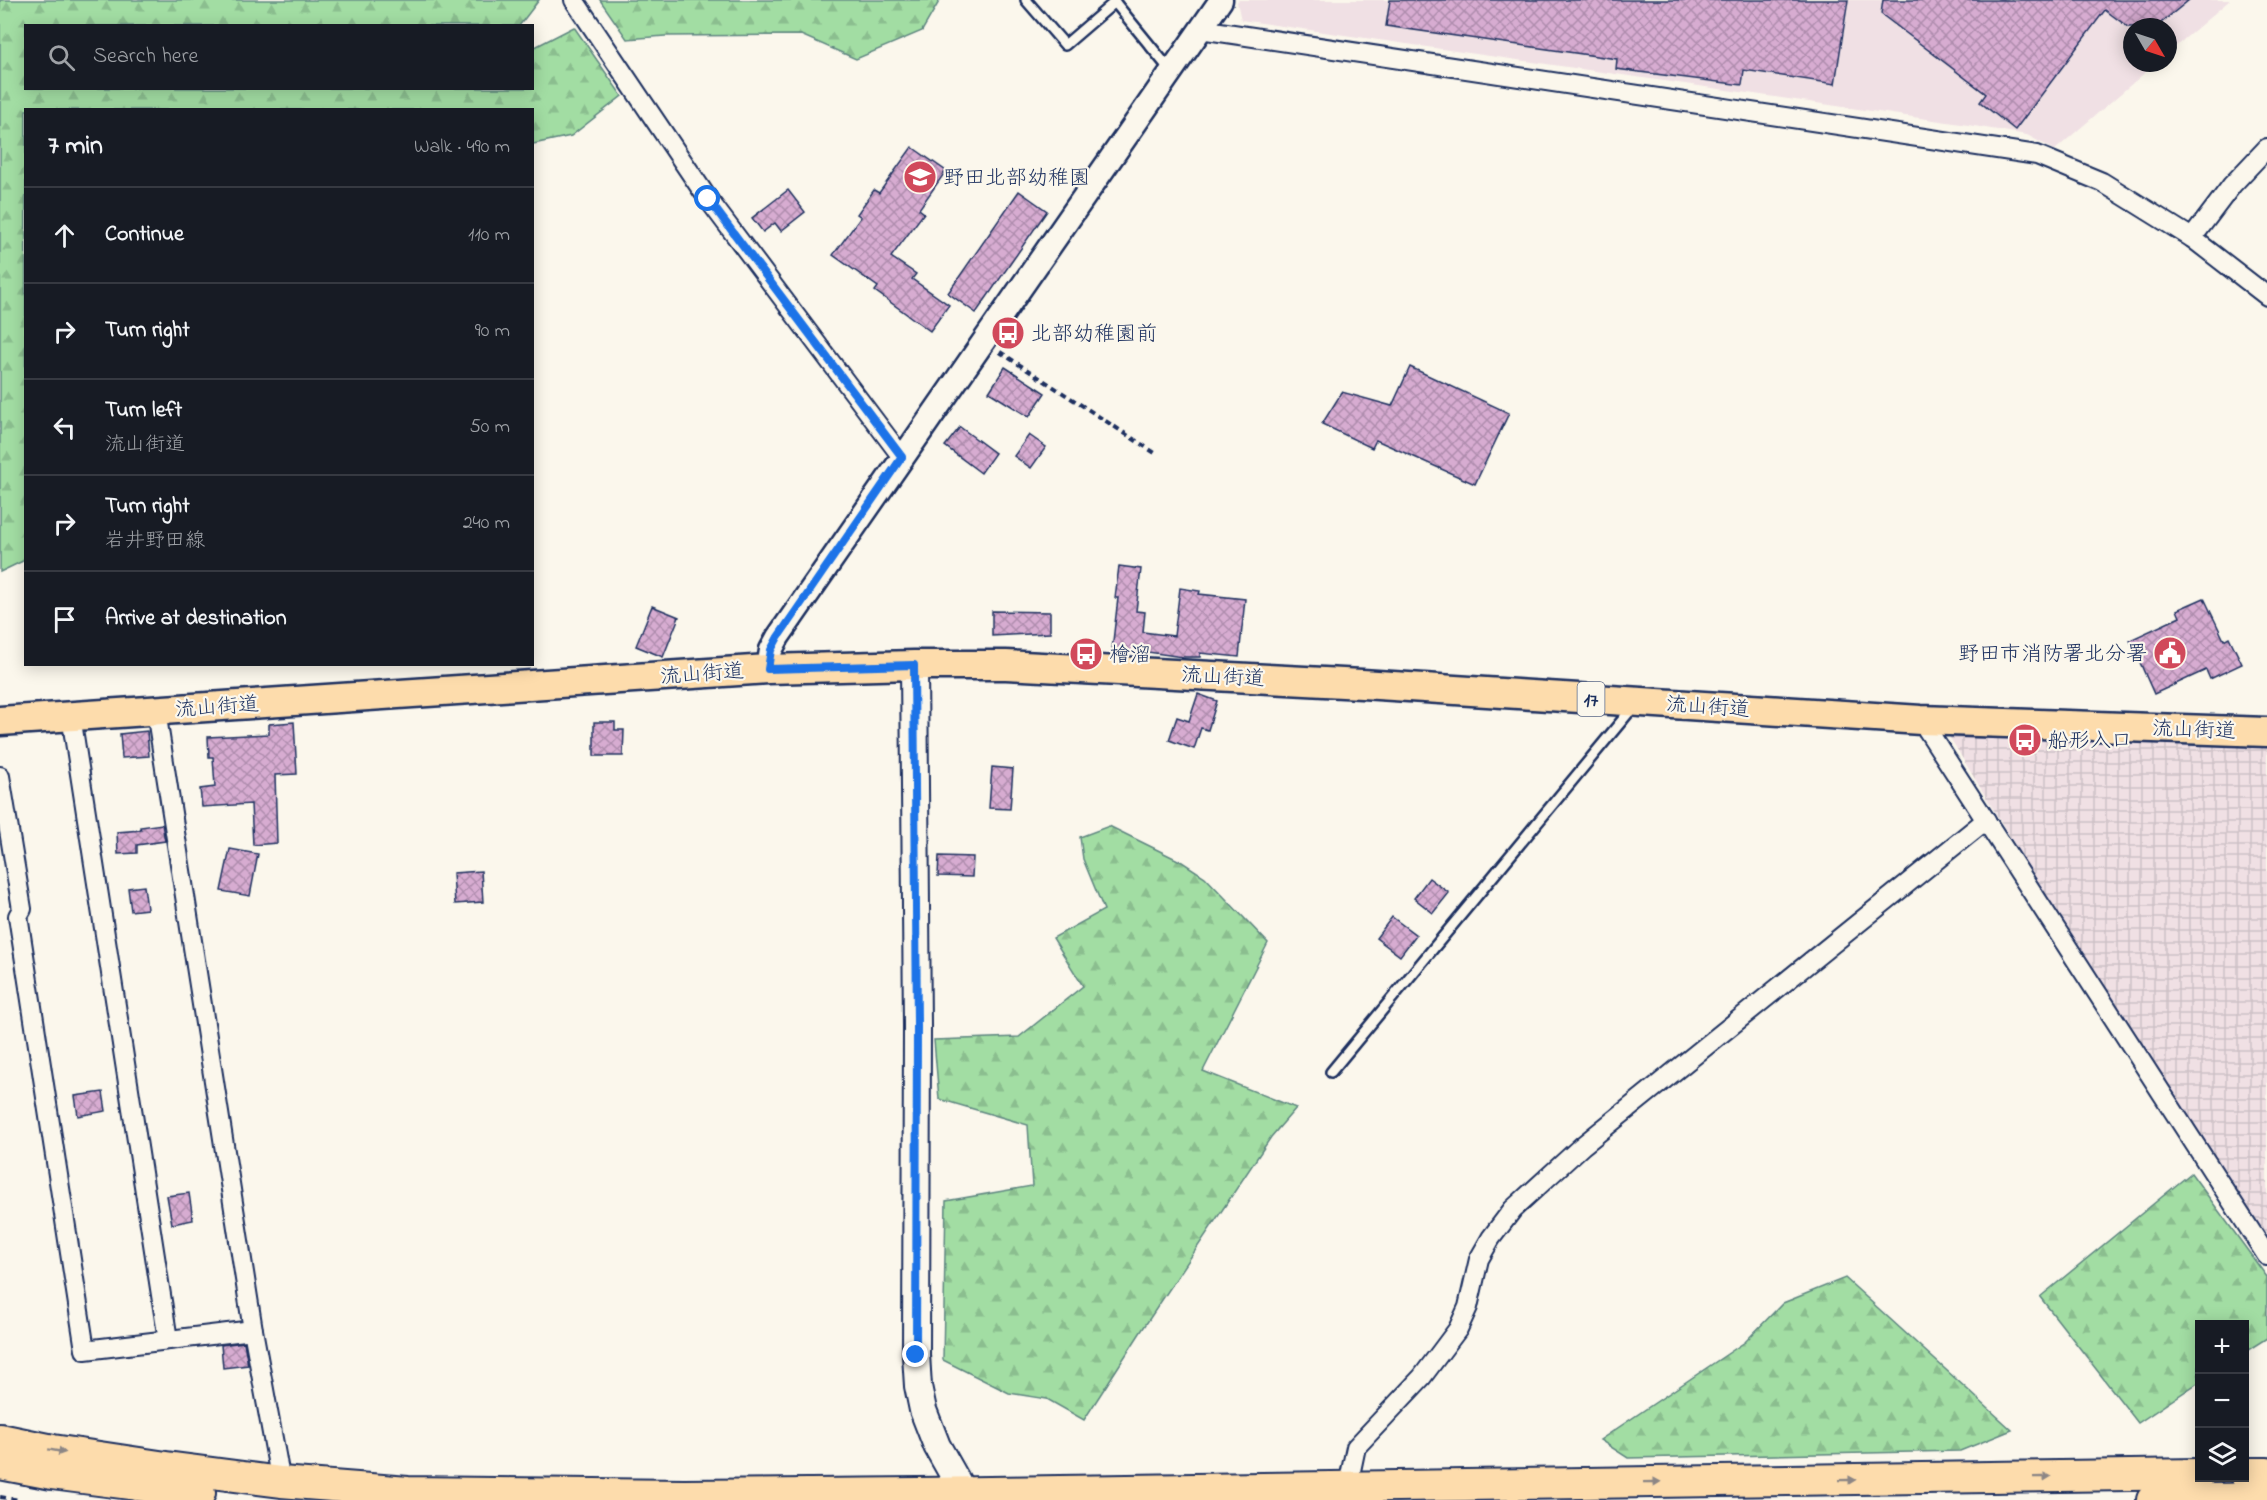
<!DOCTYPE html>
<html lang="en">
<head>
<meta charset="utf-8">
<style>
	:root { --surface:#171b24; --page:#20242c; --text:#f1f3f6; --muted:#9ea1a6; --line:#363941 }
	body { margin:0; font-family:"Indie Flower","Klee One",sans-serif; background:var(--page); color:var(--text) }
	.controls { position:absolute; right:18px; bottom:18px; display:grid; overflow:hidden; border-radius:0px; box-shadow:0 3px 15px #0003 }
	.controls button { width:54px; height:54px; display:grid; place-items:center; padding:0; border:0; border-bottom:2px solid var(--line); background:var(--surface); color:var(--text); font:30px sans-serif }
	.compass { position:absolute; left:2123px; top:18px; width:54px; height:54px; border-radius:50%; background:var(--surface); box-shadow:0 3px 15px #0003; rotate:129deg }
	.stop { position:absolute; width:18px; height:18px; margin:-14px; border:4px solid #1a73e8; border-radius:50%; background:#fff }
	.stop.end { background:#1a73e8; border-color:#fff; box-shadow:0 2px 6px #0008 }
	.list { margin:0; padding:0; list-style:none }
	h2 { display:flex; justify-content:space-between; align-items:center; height:78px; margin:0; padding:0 24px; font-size:26px }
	h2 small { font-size:20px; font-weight:400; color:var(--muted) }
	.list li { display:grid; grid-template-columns:39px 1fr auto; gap:18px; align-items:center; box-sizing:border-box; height:96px; padding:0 24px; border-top:2px solid var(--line) }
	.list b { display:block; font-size:22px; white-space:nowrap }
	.list p { margin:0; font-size:20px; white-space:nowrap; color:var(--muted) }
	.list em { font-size:20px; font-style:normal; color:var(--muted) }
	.icon { flex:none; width:33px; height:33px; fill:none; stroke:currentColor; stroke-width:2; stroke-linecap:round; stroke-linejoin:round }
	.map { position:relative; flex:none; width:2267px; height:1500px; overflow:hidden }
	.search { position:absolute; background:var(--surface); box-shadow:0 3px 15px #0003; left:24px; top:24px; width:510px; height:66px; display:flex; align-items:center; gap:15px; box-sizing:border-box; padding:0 21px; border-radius:0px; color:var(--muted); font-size:22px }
	.panel { position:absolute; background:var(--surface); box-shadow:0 3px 15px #0003; left:24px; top:108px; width:510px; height:558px; border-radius:0px }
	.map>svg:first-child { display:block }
</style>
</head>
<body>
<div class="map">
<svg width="2267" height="1500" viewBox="0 0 2267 1500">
	<defs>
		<pattern id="industrial-grid" width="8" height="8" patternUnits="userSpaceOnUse" patternTransform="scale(1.5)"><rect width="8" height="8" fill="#f0e0e4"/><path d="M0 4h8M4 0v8" fill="none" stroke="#cdc0c6"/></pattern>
		<pattern id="forest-firs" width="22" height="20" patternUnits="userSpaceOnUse" patternTransform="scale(1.5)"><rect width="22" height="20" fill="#a2dda3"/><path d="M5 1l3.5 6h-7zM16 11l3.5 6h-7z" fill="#8bbe8f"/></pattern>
		<pattern id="building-cross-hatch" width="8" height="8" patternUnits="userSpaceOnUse" patternTransform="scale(1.5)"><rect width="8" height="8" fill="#d7acd1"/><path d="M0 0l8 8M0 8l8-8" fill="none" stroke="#ae8cad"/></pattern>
	</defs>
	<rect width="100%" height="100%" fill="#fbf7ec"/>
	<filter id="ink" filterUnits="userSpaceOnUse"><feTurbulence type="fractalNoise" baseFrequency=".0167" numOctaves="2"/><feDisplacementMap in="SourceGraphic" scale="12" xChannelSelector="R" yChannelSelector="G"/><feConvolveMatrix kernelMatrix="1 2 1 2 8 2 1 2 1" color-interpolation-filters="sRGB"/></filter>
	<g filter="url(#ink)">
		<!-- built -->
		<polygon fill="#f0e0e4" points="1239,0 2230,0 2168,53 2168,27 2132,27 2132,63 2156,63 2055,150 2027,135 1968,125 1241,20 1237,2"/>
		<!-- industrial -->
		<polygon fill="url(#industrial-grid)" points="1949,736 2267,746 2267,1261"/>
		<!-- forest -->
		<g fill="url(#forest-firs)" stroke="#5e8680" stroke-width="1.5">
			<polygon points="0,0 539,0 519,26 26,26 26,88 532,88 533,48 574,27 622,96 571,136 533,144 532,110 26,110 25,560 0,572"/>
			<polygon points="600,0 940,0 922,31 856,59 801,35 665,36 627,39"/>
			<polygon points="1109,826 1182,862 1205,877 1268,943 1203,1071 1296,1108 1271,1137 1140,1333 1084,1420 1047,1399 1009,1393 943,1360 946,1201 1032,1186 1028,1125 939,1099 934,1040 1019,1037 1083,986 1053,938 1104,910 1083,859 1080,837"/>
			<polygon points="2191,1173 2267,1277 2267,1338 2245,1352 2244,1324 2200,1324 2199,1382 2138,1423 2040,1297"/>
			<polygon points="1845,1278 2012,1430 1960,1451 1628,1458 1600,1440 1745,1342 1783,1303"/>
		</g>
		<!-- building -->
		<g fill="url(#building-cross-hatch)" stroke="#1b2f5e" stroke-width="1.5">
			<polygon points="1390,0 1848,0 1835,84 1744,70 1742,85 1616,69 1617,59 1386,26"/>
			<polygon points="1883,0 2189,0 2156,27 2128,27 2105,10 2015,130 1980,102 1986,94 1881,14"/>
			<polygon points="912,147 946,171 919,209 924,213 891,257 916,274 912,279 949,305 930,331 875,291 878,287 833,255 861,217 857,214 874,190 879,193"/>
			<polygon points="788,190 805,212 781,231 775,223 763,232 752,218"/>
			<polygon points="1019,191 1047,211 976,313 948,293"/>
			<polygon points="1005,367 1045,393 1029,417 989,392"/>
			<polygon points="1410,367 1509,413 1475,484 1376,440 1372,448 1322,424 1342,392 1392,406"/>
			<polygon points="960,427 995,453 981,473 945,446"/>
			<polygon points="1029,435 1046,447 1031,468 1014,456"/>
			<polygon points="1119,566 1141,569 1136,611 1145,612 1143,632 1174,636 1180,588 1200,591 1199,594 1245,599 1239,657 1200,653 1200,657 1183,657 1141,651 1141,654 1112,650 1118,598 1115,598"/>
			<polygon points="2204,598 2224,640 2229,637 2242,664 2210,679 2206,670 2154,694 2130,640 2180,617 2177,610"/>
			<polygon points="652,606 679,617 663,657 636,646"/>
			<polygon points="992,611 1050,612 1050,633 992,636"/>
			<polygon points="1198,694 1217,701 1208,730 1201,728 1194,749 1169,740 1177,717 1189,721"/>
			<polygon points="294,722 297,774 275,775 277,843 253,845 251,804 202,807 200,789 215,787 213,757 209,757 208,737 269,734 269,724"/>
			<polygon points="594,722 615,722 615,730 624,730 623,756 594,756"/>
			<polygon points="147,731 149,756 122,758 120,734"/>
			<polygon points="992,767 1013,769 1010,809 989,808"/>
			<polygon points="162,824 165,841 137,845 137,853 118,854 117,832 141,830 140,827"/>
			<polygon points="230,849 258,854 250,896 221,891"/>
			<polygon points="939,856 973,857 972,877 938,876"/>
			<polygon points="481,871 483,902 455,904 453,873"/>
			<polygon points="1429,878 1449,893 1433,913 1414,898"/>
			<polygon points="144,886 147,909 131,911 128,888"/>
			<polygon points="1392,917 1416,935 1400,956 1376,938"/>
			<polygon points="103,1092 106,1111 78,1116 75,1096"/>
			<polygon points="189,1193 193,1220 172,1224 167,1196"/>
			<polygon points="244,1342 248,1365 223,1368 221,1345"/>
		</g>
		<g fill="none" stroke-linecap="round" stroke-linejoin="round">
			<!-- service casing -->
			<g stroke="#1b2f5e" stroke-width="14">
				<g id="service">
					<polyline points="1026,0 1065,45 1115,2"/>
					<polyline points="1113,0 1170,70"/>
					<polyline points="1331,1072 1634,706"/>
				</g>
			</g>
			<!-- minor casing -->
			<g stroke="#1b2f5e" stroke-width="22">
				<g id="minor">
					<polyline points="574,0 708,199 902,457"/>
					<polyline points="1200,29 2037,155 2102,182 2192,238 2267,296"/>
					<polyline points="2192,238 2232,185 2267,148"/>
					<polyline points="156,711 253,1330 281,1482"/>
					<polyline points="71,716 168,1340"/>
					<polyline points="1921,720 2267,1256"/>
					<polyline points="0,776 22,909 18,916 85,1350 253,1330"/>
					<polyline points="1348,1485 1356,1447 1422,1377 1458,1329 1468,1307 1479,1259 1491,1238 1513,1209 1582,1146 1986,820"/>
				</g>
			</g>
			<!-- tertiary casing -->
			<g stroke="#1b2f5e" stroke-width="27">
				<polyline id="tertiary" points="768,669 771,650 778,637 1221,0"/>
			</g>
			<!-- secondary casing -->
			<g stroke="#1b2f5e" stroke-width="30">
				<polyline id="secondary" points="914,665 917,1026 916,1355 918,1386 923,1410 937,1446 963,1492 976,1500"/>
			</g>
			<!-- primary casing -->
			<g stroke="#1b2f5e" stroke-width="33">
				<polyline id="primary" points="0,721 768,669 914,665 1006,665 1362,684 1921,720 2267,732"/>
			</g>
			<!-- trunk casing -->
			<g stroke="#1b2f5e" stroke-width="34">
				<g id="trunk">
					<polyline points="0,1439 53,1450 166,1467 281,1482 408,1492 684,1495 918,1493 2200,1474"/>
					<polyline points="0,1464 52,1474 200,1493"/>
					<polyline points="2244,1473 2267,1473"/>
					<polyline points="2152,1500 2267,1498"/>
				</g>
			</g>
			<!-- path -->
			<g stroke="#1b2f5e" stroke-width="4" stroke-dasharray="6 4.5" stroke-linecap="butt">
				<polyline points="1000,352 1158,455"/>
				<polyline points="0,1497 20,1500"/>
			</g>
			<!-- service -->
			<use href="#service" stroke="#fbf7ec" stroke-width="9"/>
			<!-- minor -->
			<use href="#minor" stroke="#fbf7ec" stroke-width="18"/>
			<!-- tertiary -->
			<use href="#tertiary" stroke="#fbf7ec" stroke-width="22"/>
			<!-- secondary -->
			<use href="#secondary" stroke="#fbf7ec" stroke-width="26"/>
			<!-- primary -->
			<use href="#primary" stroke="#fddcac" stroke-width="28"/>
			<!-- trunk -->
			<use href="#trunk" stroke="#fddcac" stroke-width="30"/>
		</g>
		<!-- one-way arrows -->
		<defs><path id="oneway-solid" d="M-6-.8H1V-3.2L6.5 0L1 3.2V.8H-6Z" transform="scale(1.5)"/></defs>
		<g fill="#8c8685">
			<use href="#oneway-solid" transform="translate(57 1451) rotate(10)"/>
			<use href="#oneway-solid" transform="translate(2042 1477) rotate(-1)"/>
			<use href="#oneway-solid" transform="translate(1847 1480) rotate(-1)"/>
			<use href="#oneway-solid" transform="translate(1652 1482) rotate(-1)"/>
		</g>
	</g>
	<g fill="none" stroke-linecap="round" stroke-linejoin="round" filter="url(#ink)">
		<!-- route -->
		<polyline stroke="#1a73e8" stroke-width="8" points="708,199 902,457 778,637 771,650 768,669 914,665 917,1026 916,1355"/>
	</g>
	<!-- icons -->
	<defs>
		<g id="school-disc" transform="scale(1.725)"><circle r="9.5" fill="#d1495b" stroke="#fbf7ec"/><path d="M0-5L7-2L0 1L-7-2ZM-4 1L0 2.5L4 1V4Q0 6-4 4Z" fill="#fff"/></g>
		<g id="bus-disc" transform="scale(1.725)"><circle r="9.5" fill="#d1495b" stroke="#fbf7ec"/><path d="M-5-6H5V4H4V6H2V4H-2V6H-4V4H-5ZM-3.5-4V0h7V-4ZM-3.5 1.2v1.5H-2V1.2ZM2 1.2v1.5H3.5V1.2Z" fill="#fff"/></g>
		<g id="civic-disc" transform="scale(1.725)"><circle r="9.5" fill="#d1495b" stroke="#fbf7ec"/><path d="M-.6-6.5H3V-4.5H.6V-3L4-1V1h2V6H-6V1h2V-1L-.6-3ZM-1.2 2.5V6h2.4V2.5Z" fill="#fff"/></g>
	</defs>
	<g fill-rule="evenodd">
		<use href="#school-disc" x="920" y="177"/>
		<use href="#bus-disc" x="1008" y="333"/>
		<use href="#civic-disc" x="2170" y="653"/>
		<use href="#bus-disc" x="1086" y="654"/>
		<use href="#bus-disc" x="2025" y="740"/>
	</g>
	<g text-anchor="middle" stroke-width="4.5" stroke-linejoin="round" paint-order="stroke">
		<!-- shield labels -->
		<rect fill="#fbf7ec" stroke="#5e6b89" stroke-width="1.5" x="1577.5" y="682" width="27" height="34" rx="4.5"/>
		<g font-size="20" font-weight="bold" fill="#1b2f5e">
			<text x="1591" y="706">17</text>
		</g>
		<!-- poi labels -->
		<g font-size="21" fill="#1b2f5e" stroke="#fbf7ec" text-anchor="start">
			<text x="943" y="184">野田北部幼稚園</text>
			<text x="1031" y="340">北部幼稚園前</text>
			<text x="2147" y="660" text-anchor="end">野田市消防署北分署</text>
			<text x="1109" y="661">檜溜</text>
			<text x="2048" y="747">船形入口</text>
		</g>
		<!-- street labels -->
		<g font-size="21" fill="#1b2f5e" stroke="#fbf7ec">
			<text transform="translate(702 673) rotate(-4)" y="7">流山街道</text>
			<text transform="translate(1223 676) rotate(3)" y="7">流山街道</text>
			<text transform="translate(217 706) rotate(-4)" y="7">流山街道</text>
			<text transform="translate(1708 706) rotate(4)" y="7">流山街道</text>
			<text transform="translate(2194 729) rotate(2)" y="7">流山街道</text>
		</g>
	</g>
</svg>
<div class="controls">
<button>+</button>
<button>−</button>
<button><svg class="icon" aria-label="layers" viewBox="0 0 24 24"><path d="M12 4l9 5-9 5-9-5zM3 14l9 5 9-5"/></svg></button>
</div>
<svg class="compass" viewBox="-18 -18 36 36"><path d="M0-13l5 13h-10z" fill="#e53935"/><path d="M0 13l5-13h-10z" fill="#9ea1a6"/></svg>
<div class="stop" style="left:708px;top:199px"></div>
<div class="stop end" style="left:916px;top:1355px"></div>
<div class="search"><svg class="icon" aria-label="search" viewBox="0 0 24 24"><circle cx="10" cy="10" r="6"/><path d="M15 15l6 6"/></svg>Search here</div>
<section class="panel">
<h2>7 min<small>Walk · 490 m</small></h2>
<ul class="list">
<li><svg class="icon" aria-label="ahead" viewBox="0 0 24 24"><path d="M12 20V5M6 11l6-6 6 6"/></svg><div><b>Continue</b></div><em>110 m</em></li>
<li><svg class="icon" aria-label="right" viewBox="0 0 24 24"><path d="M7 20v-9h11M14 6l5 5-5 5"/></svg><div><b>Turn right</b></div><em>90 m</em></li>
<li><svg class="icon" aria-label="left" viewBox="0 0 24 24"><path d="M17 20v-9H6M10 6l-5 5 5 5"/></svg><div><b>Turn left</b><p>流山街道</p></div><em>50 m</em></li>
<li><svg class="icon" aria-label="right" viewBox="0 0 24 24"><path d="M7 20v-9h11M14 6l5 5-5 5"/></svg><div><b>Turn right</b><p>岩井野田線</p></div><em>240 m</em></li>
<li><svg class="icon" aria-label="arrive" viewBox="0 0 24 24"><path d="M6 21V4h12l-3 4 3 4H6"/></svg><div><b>Arrive at destination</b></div></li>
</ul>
</section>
</div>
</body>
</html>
